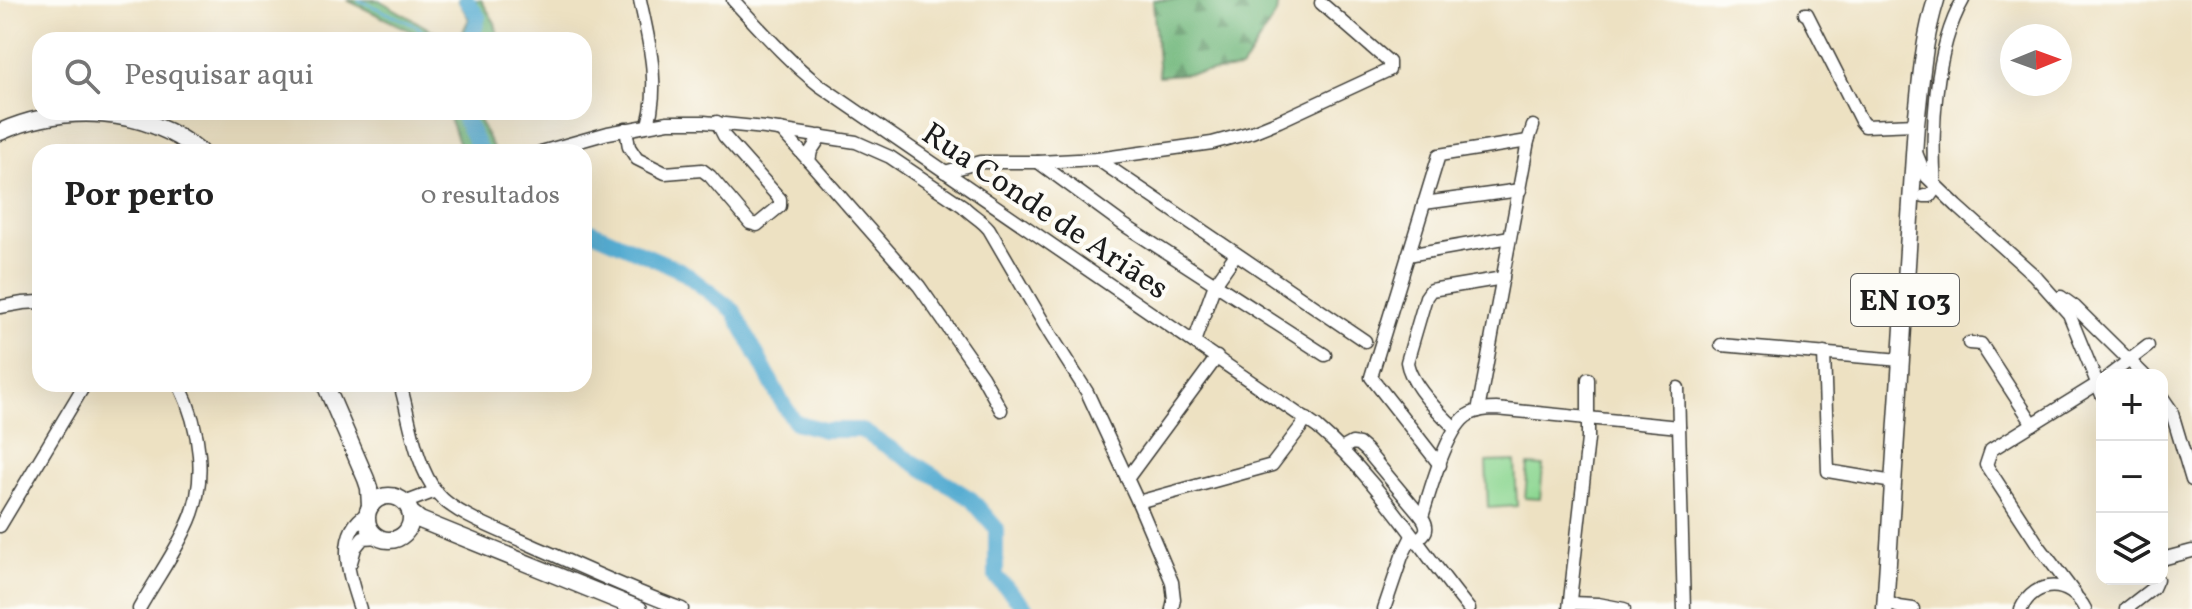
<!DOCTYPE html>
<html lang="pt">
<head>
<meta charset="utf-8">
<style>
	:root { --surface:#fff; --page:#f6f6f6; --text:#222; --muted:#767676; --line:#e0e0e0 }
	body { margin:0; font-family:Vollkorn,serif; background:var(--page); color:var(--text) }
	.controls { position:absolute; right:24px; bottom:24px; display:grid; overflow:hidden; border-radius:16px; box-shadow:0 8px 32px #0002 }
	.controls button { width:72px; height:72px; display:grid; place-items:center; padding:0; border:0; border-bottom:2px solid var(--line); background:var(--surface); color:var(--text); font:40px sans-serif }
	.compass { position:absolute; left:2000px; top:24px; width:72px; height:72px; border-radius:50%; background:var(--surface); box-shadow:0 8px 32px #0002; rotate:89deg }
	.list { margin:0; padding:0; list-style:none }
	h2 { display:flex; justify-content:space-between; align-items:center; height:104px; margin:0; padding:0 32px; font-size:34px }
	h2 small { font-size:26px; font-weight:400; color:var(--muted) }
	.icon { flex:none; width:44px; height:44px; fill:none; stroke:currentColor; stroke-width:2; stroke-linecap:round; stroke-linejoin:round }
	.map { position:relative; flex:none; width:2192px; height:609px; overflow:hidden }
	.search { position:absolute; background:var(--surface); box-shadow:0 8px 32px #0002; left:32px; top:32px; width:560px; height:88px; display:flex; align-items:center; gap:20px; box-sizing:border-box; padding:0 28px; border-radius:24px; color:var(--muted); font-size:30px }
	.panel { position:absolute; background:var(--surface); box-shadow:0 8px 32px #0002; left:32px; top:144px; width:560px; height:248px; border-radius:24px }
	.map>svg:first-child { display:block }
</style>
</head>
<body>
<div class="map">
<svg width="2192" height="609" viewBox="0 0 2192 609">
	<defs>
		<pattern id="forest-firs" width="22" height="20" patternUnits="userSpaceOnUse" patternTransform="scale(2)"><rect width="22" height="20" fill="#72b87d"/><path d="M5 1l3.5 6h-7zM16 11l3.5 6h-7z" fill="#5d9566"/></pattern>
	</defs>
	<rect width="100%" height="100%" fill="#fdfcf7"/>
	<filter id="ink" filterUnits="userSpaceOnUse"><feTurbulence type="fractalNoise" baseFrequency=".0125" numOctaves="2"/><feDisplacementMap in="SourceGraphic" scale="16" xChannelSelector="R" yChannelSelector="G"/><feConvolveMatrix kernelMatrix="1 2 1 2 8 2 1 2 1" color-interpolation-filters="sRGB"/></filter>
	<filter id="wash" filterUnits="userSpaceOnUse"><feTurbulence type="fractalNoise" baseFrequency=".006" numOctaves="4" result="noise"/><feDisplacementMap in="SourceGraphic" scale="32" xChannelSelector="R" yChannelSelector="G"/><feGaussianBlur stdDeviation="1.8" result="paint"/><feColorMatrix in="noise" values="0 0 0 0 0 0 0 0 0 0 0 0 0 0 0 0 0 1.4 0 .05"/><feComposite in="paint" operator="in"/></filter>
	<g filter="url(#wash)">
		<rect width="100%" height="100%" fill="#ede1c2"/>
		<!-- green -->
		<g fill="#8ed793" stroke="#557a58" stroke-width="2">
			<polygon points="1515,461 1517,506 1488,508 1486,462"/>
			<polygon points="1528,465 1543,466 1540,499 1525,498"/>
		</g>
		<!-- forest -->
		<g fill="url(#forest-firs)" stroke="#476a4c" stroke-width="2">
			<polygon points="347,0 379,0 448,40 429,40"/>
			<polygon points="458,0 481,0 495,23 499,40 459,40 469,19"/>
			<polygon points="1153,0 1278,0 1276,14 1241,69 1159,76"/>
			<polygon points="447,112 475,112 495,152 466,152 458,142"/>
		</g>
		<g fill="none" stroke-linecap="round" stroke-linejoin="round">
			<!-- stream -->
			<polyline stroke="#54acd1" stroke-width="3" points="359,0 416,26 431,40"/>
			<!-- river -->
			<g stroke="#54acd1" stroke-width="16">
				<polyline points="466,0 478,17 471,40"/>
				<polyline points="461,112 481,152"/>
				<polyline points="584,228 682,271 734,311 780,399 795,422 824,430 861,430 971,499 996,528 996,577 1027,609"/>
			</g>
		</g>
	</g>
	<g filter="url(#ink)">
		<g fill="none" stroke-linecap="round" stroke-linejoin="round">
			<!-- minor casing -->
			<g stroke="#3b3a35" stroke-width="15">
				<g id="minor">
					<path d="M640,0C649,42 660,82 648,125"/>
					<path d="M733,0C761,30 787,60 819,85L1317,427C1377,478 1419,548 1469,609"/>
					<polyline points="1805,14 1807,14 1861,121 1865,126 1916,124"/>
					<polyline points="626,129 629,147 637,159 665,173 702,170 710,176 750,223 757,225 780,206 780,199 724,136 717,122"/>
					<polyline points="781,130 809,161"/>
					<polyline points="821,136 811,151 809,161 919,286 982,376 1001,410"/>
					<path d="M541,152L608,133L668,122H704L765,128L856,142L890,157L963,206C971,215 981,219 989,229L1050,334L1087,392L1138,502L1172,582L1174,599L1172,609"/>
					<polyline points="1917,155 1925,175 1957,206 2034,275 2069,314 2102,395"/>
					<polyline points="1097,159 1365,341"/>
					<polyline points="1038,162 1124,225 1325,355"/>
					<polyline points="945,172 980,162 1038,162 1097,159 1212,143 1252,132 1279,121 1389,70 1389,62 1321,3"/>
					<path d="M1924,196H1930L1935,189C1931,132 1934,50 1963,0"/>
					<polyline points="1424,203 1520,190"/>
					<polyline points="1408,255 1510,237"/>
					<polyline points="2061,297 2075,307 2144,375"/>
					<polyline points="0,307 23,303 40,302"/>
					<polyline points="1194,342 1215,284 1236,254"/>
					<polyline points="1969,343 1981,344 2033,424"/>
					<polyline points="1721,345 1901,360"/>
					<polyline points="1824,353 1828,471 1893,482"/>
					<polyline points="2110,375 2148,346"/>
					<path d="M400,384C410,418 415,466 438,494C455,515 504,532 529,544C580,566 630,590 682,609"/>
					<polyline points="1678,388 1684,609"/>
					<polyline points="2162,397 2171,410 2192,480"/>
					<polyline points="1478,411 1528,141 1533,126"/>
					<path d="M1455,428C1439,413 1410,383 1407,362L1426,297L1431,290L1503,278"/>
					<polyline points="1341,449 1352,443 1359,444 1366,450 1422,517"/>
					<polyline points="1440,465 1371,377 1439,155 1528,141"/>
					<polyline points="1127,479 1217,357"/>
					<polyline points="1138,502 1272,465 1307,419"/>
					<polyline points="404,503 436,491"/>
					<polyline points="0,526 85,384"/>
					<path d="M1415,541C1426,534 1430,529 1422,517C1430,492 1447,425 1470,414C1478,410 1487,409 1496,409L1679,427"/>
					<polyline points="2162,559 2192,551"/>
					<polyline points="351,562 355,548 363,538 379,537"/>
					<polyline points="2075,594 2039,546 1986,465 1991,450 2102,381"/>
					<polyline points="1886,602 1899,607 1913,609"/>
					<polyline points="1570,603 1598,604 1624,609"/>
					<path d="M139,609C154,582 173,556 186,528C209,483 200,427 179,384"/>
					<path d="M360,609C350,578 333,534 368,513"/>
					<polyline points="1384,609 1402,556 1412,536"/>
					<polyline points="1569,609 1588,439 1588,379"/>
					<path d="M2021,609C2035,579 2070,579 2085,609"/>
					<polyline points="2126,609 2153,588 2157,579"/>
				</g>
			</g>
			<!-- major casing -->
			<g stroke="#3b3a35" stroke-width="19">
				<g id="major">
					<path d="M0,132C64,104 144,106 200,152"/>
					<polyline points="325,384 366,479 369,488 370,506"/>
					<circle cx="389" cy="518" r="22"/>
					<polyline points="410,512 420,520 639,609"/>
					<path d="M1885,609L1916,124C1921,82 1923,41 1936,0"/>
				</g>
			</g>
			<!-- minor -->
			<use href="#minor" stroke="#fff" stroke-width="12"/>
			<!-- major -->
			<use href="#major" stroke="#fff" stroke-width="16"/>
		</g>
	</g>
	<g text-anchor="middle" stroke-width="8" stroke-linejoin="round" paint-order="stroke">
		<!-- shield labels -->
		<rect fill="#fdfcf7" stroke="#605f5e" stroke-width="2" x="1851" y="274" width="108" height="52" rx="6"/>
		<g font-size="30" font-weight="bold" fill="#1c1c1c">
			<text x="1905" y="310">EN 103</text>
		</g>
		<!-- street labels -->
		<g font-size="32" fill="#1c1c1c" stroke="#fdfcf7">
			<text transform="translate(1046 210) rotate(34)" y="11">Rua Conde de Ariães</text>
		</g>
	</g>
</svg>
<div class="controls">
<button>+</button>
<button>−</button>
<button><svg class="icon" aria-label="layers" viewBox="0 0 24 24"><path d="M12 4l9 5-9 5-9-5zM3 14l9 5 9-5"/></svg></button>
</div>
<svg class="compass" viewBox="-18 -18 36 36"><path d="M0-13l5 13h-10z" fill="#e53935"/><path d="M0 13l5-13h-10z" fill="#767676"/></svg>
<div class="search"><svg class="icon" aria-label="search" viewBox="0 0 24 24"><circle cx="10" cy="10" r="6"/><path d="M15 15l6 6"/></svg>Pesquisar aqui</div>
<section class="panel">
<h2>Por perto<small>0 resultados</small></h2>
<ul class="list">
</ul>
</section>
</div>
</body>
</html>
